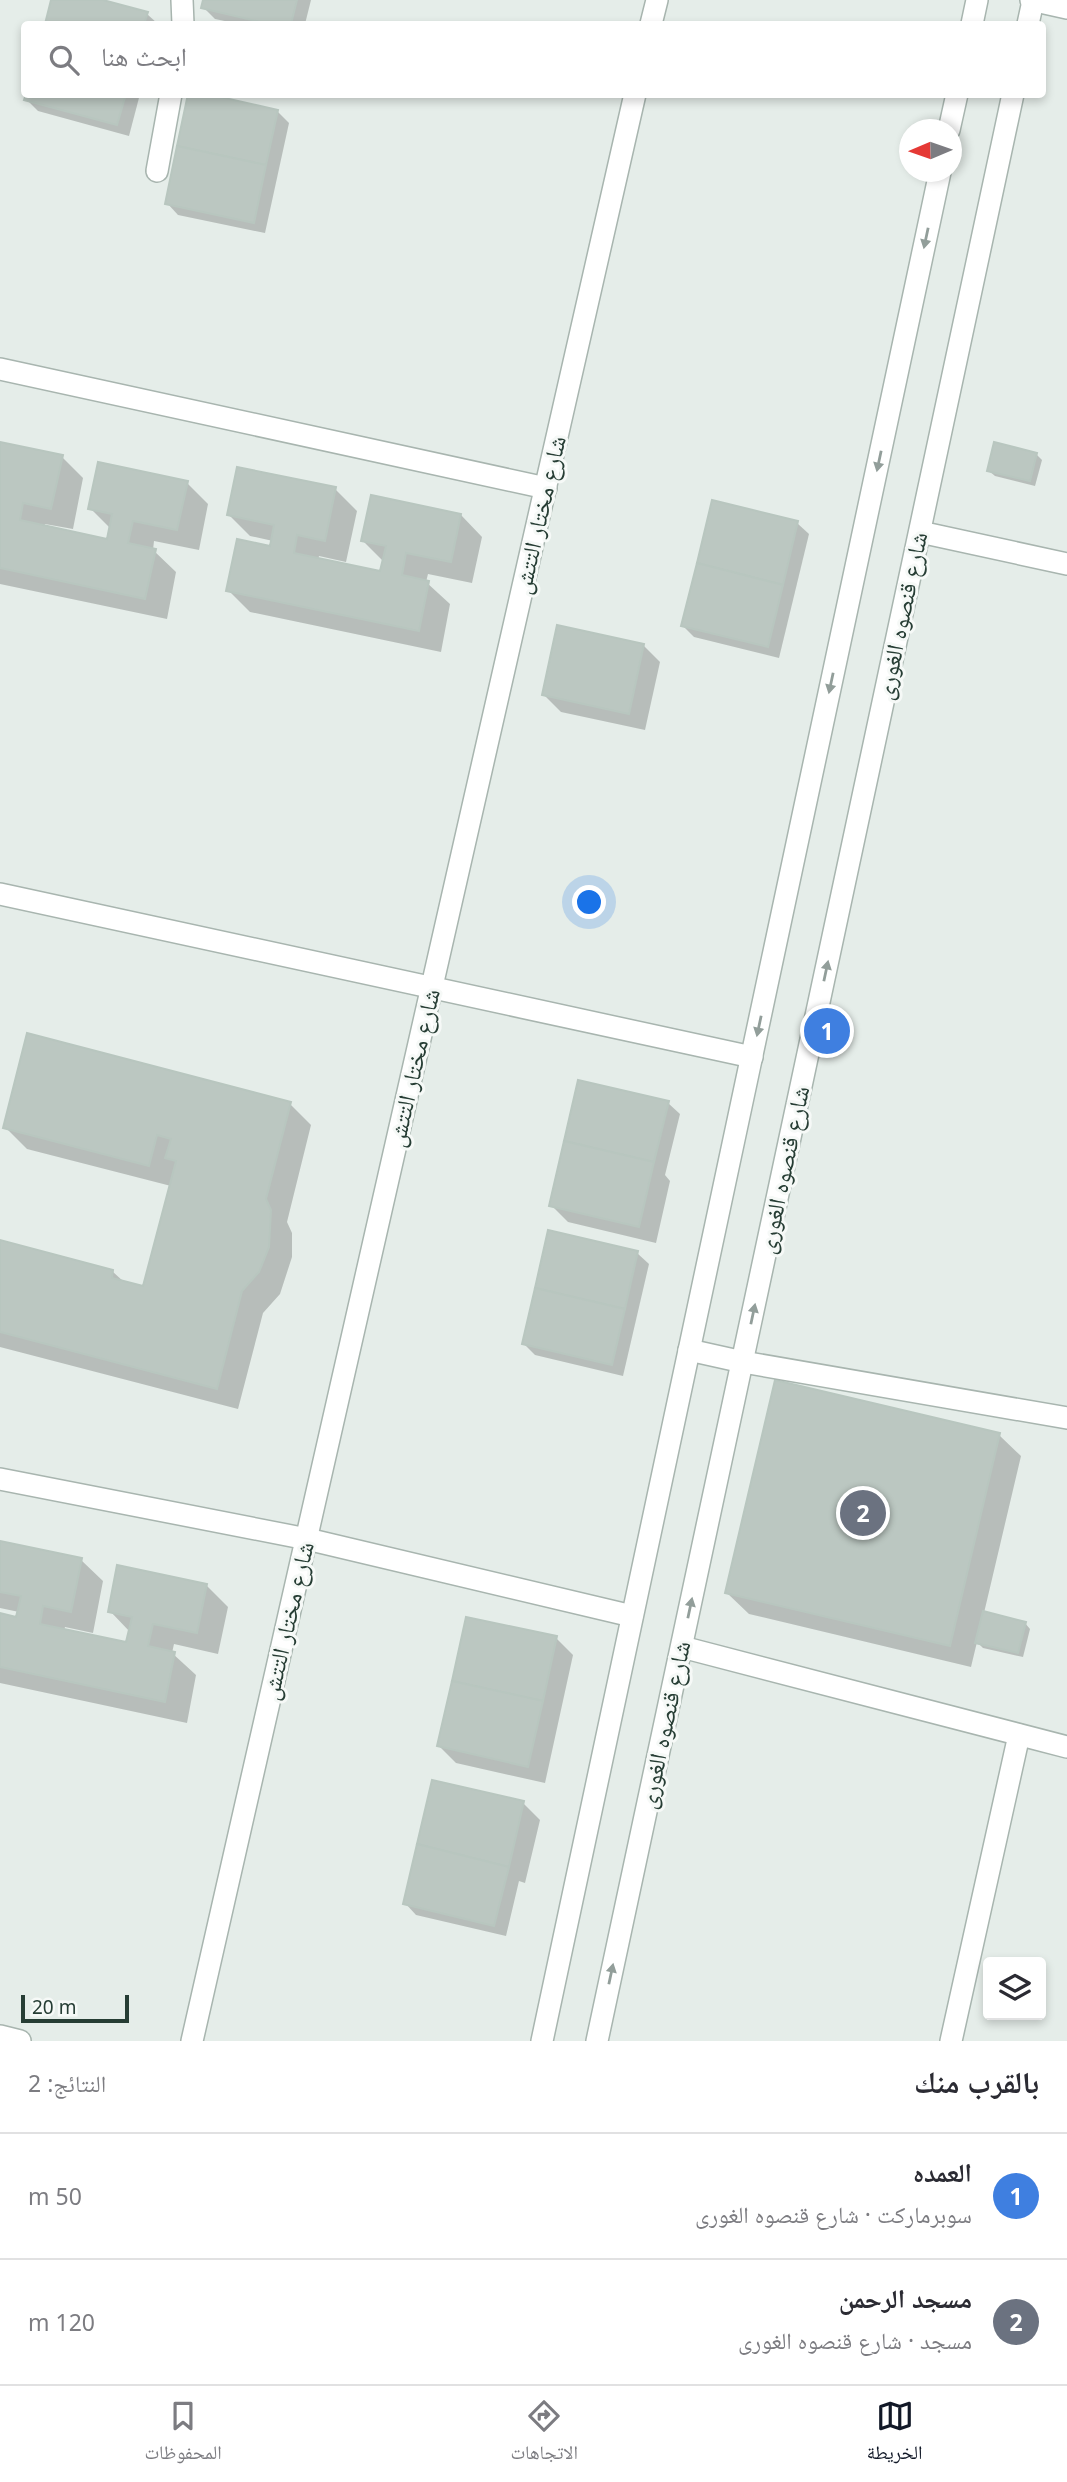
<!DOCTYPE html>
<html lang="ar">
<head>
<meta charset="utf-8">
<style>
	:root { --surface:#fff; --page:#f7f7f7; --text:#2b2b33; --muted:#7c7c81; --line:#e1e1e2; --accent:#111827 }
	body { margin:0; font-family:"Noto Sans","Noto Naskh Arabic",sans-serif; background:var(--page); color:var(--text); direction:rtl }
	.controls { position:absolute; right:21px; bottom:21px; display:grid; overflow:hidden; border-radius:7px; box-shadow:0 4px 10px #0003 }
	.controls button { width:63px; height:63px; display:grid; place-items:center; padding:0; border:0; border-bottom:2px solid var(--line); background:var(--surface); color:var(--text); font:35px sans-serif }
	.compass { position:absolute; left:899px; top:119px; width:63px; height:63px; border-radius:50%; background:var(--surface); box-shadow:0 4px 10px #0003; rotate:268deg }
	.scale { position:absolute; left:21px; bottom:18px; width:108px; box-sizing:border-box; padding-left:7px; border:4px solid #263d34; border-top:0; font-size:19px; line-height:24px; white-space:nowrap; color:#263d34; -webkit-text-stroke:5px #f6f9f7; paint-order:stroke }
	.you { position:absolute; left:590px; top:903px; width:24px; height:24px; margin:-18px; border:5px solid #fff; border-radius:50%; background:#1a73e8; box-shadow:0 0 0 10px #1a73e833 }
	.badge { display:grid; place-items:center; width:46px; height:46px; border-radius:50%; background:var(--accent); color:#fff; font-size:23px; font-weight:700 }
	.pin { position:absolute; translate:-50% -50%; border:4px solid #fff; box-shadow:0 2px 7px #0006 }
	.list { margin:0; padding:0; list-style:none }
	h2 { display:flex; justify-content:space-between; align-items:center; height:91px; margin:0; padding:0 28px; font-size:30px }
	h2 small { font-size:23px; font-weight:400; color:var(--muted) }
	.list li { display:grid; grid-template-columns:46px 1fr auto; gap:21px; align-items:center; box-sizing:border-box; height:126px; padding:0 28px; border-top:2px solid var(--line) }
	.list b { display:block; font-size:26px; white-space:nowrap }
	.list p { margin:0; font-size:23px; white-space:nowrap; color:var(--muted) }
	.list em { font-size:23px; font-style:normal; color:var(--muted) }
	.icon { flex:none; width:38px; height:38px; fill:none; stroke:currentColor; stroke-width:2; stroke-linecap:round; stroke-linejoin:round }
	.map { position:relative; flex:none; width:1067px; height:2041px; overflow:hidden; direction:ltr }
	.search { position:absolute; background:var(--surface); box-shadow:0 4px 10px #0003; left:21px; right:21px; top:21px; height:77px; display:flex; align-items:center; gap:18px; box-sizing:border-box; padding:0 24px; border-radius:7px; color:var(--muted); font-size:26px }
	.sheet { height:343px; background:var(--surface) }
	nav { display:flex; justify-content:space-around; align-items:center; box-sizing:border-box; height:98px; border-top:2px solid var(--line); background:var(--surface); font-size:19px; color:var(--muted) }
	nav a { display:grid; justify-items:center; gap:4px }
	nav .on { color:var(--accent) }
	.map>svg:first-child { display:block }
</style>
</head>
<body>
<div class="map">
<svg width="1067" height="2041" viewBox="0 0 1067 2041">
	<rect width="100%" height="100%" fill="#e5ede9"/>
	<!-- shadow -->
	<g fill="#0003">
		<polygon points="53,0 96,0 147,14 158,24 46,24"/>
		<polygon points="205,0 311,0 305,24 239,24 215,19 203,7"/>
		<polygon points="28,94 140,94 129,136 38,111 26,99"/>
		<polygon points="277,111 289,123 265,233 178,215 167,203"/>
		<polygon points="0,443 62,457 83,478 73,529 45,524 44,527 108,541 110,528 90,508 187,483 208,504 199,550 154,541 153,550 176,572 167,619 0,584"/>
		<polygon points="1036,454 1042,460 1035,486 995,476 989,471"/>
		<polygon points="335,489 357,511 346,562 319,556 318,560 382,573 384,562 363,541 461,515 482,537 472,583 428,574 426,582 450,604 441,652 250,612 228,590 271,548 273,541 250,536 229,515"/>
		<polygon points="797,523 809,534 779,658 694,637 683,626"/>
		<polygon points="643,645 660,662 645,730 561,712 544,695"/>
		<polygon points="668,1103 680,1114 665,1175 670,1181 656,1243 568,1222 551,1205"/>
		<polygon points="290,1104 311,1125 287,1222 292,1233 292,1257 280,1294 263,1313 238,1409 0,1347 0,1242 112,1271 124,1282 145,1288 171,1186 27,1149 5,1127"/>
		<polygon points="637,1253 649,1264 623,1376 535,1355 524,1344"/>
		<polygon points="999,1435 1021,1456 984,1613 1025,1623 1030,1629 1023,1657 983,1648 977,1642 971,1667 749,1614 727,1593"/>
		<polygon points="0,1543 81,1560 103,1581 93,1633 65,1627 64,1631 128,1644 130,1632 110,1611 207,1586 228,1607 218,1654 174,1644 172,1653 196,1675 187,1723 0,1683 0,1615 17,1619 19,1612 0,1608"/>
		<polygon points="556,1638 573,1655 545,1783 456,1763 439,1746"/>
		<polygon points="523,1803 540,1820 525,1883 519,1881 506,1936 416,1915 405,1903"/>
	</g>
	<!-- building -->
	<g fill="#bbc7c1" stroke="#b8c6bf" stroke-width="2">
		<polygon points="51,0 103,0 148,12 144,24 45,24"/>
		<polygon points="203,0 297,0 291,24 269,24 201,8"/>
		<polygon points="26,94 126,94 117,125 24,100"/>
		<polygon points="188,94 207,94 278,110 266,165 177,146"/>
		<polygon points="177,146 266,165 254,223 165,204"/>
		<polygon points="0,442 63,455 51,509 23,503 20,520 107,539 112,514 88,509 98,462 188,481 177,530 133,521 128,543 156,549 145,599 0,568"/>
		<polygon points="994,442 1037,453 1030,481 987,471"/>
		<polygon points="237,467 336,487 325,541 297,535 294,553 380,571 386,546 361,541 371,495 461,514 451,562 406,553 402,575 429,581 419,631 226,591 237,539 270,546 274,525 227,515"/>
		<polygon points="712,500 798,521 783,585 697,563"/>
		<polygon points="697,563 783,585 768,647 681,626"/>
		<polygon points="557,625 644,644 629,714 542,695"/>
		<polygon points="27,1033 291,1102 266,1199 271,1210 269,1247 259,1272 242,1291 217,1389 0,1332 0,1240 113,1270 112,1278 143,1286 176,1161 165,1158 171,1139 157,1135 149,1166 3,1128"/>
		<polygon points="578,1080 669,1101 654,1162 564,1141"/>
		<polygon points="564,1141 654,1162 639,1227 549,1206"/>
		<polygon points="548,1230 638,1251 625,1309 535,1288"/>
		<polygon points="535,1288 625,1309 612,1365 522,1344"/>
		<polygon points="775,1380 1000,1433 950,1646 725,1593"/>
		<polygon points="0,1541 82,1558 71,1612 43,1606 40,1624 126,1642 132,1617 108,1612 117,1565 207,1584 197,1633 153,1624 148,1646 175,1652 165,1702 0,1667 0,1613 16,1617 21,1596 0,1592"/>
		<polygon points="983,1611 1026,1622 1018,1653 975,1643"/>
		<polygon points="466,1617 557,1636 543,1701 452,1681"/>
		<polygon points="452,1681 543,1701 528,1767 437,1746"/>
		<polygon points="432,1780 524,1801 509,1867 417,1844"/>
		<polygon points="417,1844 509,1867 494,1926 403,1904"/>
	</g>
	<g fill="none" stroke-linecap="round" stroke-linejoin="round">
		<!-- minor casing -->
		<g stroke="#a8b5af" stroke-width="24">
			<g id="minor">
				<polyline points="182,0 183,24"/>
				<polyline points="651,24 657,0"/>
				<polyline points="157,171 171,94"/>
				<polyline points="0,369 546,488"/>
				<polyline points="920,532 1067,564"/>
				<polyline points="0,894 752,1057"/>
				<polyline points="689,1350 743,1362 1067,1418"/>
				<polyline points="0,1479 307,1539 632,1616"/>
				<polyline points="682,1647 1067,1747"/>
				<polyline points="0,2036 20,2041"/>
				<polyline points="192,2041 635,94"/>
				<polyline points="951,2041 1019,1735"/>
			</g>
		</g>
		<!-- tertiary casing -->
		<g stroke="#a8b5af" stroke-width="24">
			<g id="tertiary">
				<polyline points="1031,0 1067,8"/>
				<polyline points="972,24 977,0"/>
				<polyline points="1028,24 1033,1"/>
				<polyline points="949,130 957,94"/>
				<polyline points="542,2041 940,172"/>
				<polyline points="597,2041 1013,94"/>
			</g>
		</g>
		<!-- minor -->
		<use href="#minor" stroke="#fff" stroke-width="21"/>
		<!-- tertiary -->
		<use href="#tertiary" stroke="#fff" stroke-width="21"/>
	</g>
	<!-- one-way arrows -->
	<defs><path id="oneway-solid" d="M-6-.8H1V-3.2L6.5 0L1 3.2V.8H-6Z" transform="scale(1.75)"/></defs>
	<g fill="#929e9a">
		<use href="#oneway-solid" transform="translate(926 238) rotate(102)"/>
		<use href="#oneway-solid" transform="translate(879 461) rotate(102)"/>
		<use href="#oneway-solid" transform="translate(831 683) rotate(102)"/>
		<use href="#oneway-solid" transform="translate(826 971) rotate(-78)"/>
		<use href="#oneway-solid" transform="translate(759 1026) rotate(102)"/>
		<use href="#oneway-solid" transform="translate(753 1314) rotate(-78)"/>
		<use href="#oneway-solid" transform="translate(690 1608) rotate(-78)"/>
		<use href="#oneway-solid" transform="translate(611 1974) rotate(-78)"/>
	</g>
	<g text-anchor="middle" stroke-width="6" stroke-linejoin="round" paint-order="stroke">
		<!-- street labels -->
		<g font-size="24" fill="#263d34" stroke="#f6f9f7">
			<text transform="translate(540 515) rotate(-77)" y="8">شارع مختار التتش</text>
			<text transform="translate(902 616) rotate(-78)" y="8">شارع قنصوه الغورى</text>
			<text transform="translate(414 1068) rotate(-77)" y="8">شارع مختار التتش</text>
			<text transform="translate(784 1170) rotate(-78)" y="8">شارع قنصوه الغورى</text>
			<text transform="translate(288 1621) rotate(-77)" y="8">شارع مختار التتش</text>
			<text transform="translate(665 1725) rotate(-78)" y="8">شارع قنصوه الغورى</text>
		</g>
	</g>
</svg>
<div class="controls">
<button><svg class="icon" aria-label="layers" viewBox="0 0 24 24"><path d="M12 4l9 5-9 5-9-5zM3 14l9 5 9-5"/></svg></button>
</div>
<svg class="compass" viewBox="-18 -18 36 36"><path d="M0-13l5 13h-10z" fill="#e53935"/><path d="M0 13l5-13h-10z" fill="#7c7c81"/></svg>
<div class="scale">20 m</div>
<div class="you"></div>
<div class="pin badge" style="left:827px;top:1031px;background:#3f7fe0">1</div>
<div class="pin badge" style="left:863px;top:1513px;background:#6b7280">2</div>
<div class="search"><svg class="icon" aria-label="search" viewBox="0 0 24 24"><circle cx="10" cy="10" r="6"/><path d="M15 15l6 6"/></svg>ابحث هنا</div>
</div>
<section class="sheet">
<h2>بالقرب منك<small>النتائج: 2</small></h2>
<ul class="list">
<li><span class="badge" style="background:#3f7fe0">1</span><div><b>العمده</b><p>سوبرماركت · شارع قنصوه الغورى</p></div><em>50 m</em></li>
<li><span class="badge" style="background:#6b7280">2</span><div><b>مسجد الرحمن</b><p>مسجد · شارع قنصوه الغورى</p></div><em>120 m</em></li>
</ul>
</section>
<nav>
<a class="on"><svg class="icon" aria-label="map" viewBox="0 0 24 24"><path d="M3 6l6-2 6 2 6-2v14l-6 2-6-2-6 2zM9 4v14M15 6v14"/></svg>الخريطة</a>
<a><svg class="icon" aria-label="directions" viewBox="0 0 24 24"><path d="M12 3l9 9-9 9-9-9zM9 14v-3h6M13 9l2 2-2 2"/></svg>الاتجاهات</a>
<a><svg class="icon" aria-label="saved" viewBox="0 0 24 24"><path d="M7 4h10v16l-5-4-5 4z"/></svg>المحفوظات</a>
</nav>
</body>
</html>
